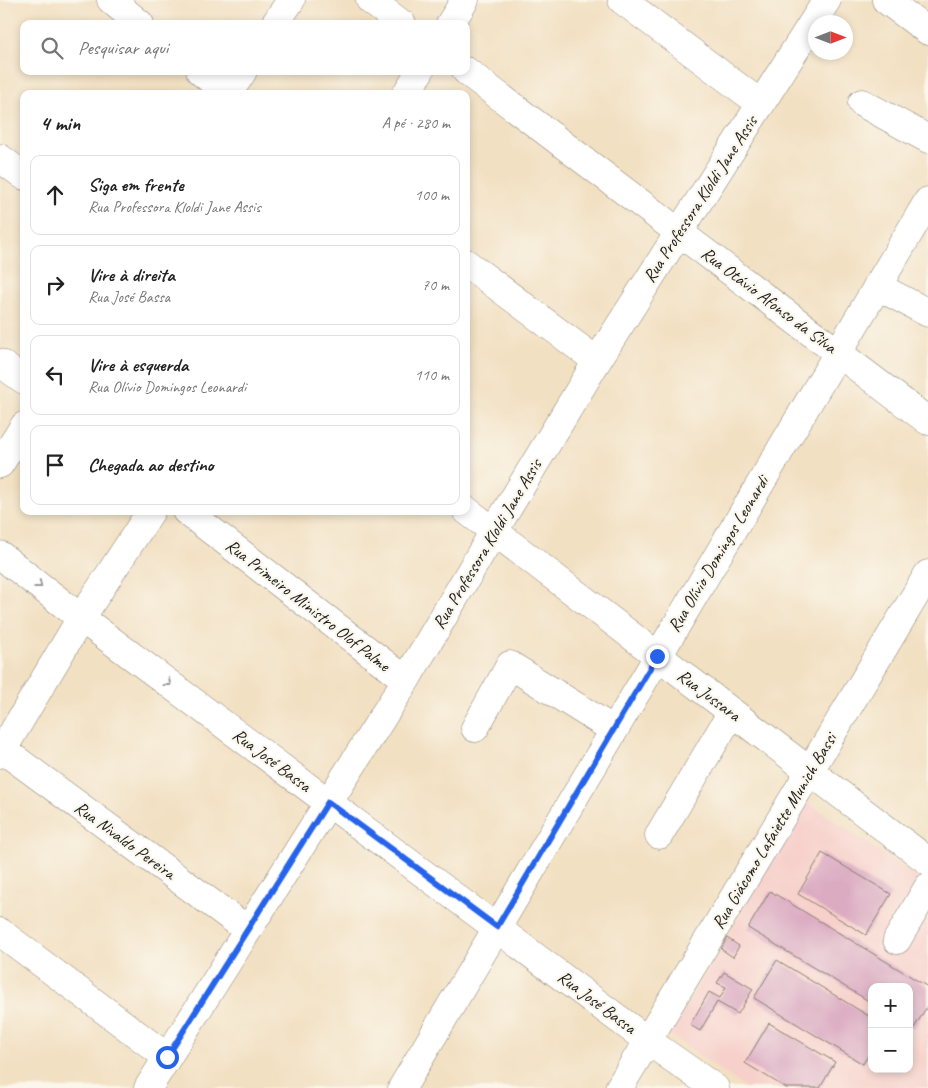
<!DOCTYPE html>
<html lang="pt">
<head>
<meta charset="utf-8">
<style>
	:root { --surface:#fff; --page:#f6f6f6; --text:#222; --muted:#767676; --line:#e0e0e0 }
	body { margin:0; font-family:Caveat,sans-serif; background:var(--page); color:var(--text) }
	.controls { position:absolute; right:15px; bottom:15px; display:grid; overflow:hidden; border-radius:10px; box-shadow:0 2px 8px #0003 }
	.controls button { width:45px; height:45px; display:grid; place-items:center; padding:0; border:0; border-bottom:1px solid var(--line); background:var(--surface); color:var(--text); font:25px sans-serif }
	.compass { position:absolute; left:808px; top:15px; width:45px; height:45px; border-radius:50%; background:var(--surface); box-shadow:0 2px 8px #0003; rotate:90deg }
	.stop { position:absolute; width:15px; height:15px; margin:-11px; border:4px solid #2563eb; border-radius:50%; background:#fff }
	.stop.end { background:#2563eb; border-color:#fff; box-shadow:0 1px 5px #0008 }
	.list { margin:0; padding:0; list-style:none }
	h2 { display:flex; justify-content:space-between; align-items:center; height:65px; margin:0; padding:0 20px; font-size:21px }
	h2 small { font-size:16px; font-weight:400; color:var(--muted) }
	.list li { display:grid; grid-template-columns:32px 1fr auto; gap:15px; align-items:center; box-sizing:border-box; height:80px; margin:0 10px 10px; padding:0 10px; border:1px solid var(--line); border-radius:10px }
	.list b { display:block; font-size:19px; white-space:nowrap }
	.list p { margin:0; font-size:16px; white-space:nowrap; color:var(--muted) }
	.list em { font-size:16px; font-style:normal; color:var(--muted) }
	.icon { flex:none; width:28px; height:28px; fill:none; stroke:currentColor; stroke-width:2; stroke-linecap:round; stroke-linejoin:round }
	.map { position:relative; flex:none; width:928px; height:1088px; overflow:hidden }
	.search { position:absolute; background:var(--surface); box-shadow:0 2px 8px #0003; left:20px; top:20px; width:450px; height:55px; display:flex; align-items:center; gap:12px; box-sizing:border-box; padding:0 18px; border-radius:10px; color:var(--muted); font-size:19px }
	.panel { position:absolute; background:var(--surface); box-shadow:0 2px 8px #0003; left:20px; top:90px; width:450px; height:425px; border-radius:10px }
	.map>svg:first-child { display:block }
</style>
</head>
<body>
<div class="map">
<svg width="928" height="1088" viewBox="0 0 928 1088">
	<rect width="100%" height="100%" fill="#fbf7ec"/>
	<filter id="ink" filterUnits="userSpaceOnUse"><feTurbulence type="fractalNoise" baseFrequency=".02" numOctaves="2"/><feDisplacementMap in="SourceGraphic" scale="10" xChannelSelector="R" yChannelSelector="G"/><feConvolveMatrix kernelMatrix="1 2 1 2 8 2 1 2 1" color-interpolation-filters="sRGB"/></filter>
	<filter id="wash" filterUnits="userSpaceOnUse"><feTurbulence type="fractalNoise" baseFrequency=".0096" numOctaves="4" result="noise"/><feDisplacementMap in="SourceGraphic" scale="20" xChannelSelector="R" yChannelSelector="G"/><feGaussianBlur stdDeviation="1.12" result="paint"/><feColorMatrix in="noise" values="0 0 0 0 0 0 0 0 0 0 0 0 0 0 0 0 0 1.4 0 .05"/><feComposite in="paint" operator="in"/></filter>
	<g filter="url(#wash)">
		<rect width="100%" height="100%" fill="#f2e0c2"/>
		<!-- built -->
		<path fill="#f7d0cb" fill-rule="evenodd" d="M806,801L922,881L928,911V1088H745L670,1034ZM872,987H909V1069H872Z"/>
		<g id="blocks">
			<!-- building -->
			<g fill="#dbabc2">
				<polygon points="822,853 891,894 866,935 798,894"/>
				<polygon points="770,891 928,987 928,1005 914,1028 909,1025 909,987 872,987 872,1003 748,928"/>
				<polygon points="727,938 739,946 733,957 721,949"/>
				<polygon points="777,960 872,1018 872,1049 863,1064 754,998"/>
				<polygon points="724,972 753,989 738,1014 717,1002 700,1031 690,1025 709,992 720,998 726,987 717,983"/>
				<polygon points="769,1023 835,1062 820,1088 786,1088 745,1063"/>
			</g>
		</g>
	</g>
	<g filter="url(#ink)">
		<use href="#blocks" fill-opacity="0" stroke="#877e6f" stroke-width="1"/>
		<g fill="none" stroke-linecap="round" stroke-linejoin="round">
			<!-- minor casing -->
			<g stroke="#877e6f" stroke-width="29">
				<g id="minor">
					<polyline points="111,0 140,24"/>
					<polyline points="370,0 402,24"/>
					<polyline points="622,0 761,104"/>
					<polyline points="886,0 928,31"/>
					<polyline points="275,24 291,0"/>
					<polyline points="450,24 465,0"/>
					<polyline points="200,71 228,94"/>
					<polyline points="466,71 928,421"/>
					<polyline points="228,94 243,71"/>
					<polyline points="406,94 420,71"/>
					<polyline points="862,103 928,139"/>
					<polyline points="0,158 24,176"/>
					<polyline points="466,263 597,361"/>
					<polyline points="877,286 928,313"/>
					<polyline points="0,363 24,380"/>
					<polyline points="0,464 24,426"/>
					<polyline points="466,510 928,861"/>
					<polyline points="186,511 406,680"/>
					<polyline points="0,555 81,618 648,1041 715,1088"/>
					<polyline points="475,728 510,665 614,730"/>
					<polyline points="3,750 248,930"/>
					<polyline points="0,754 81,618 151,511"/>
					<polyline points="659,835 732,712"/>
					<polyline points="0,932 167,1057"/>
					<polyline points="897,940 928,887"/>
					<polyline points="148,1088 406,680 494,531 597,361 827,0"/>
					<polyline points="402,1088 928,201"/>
					<polyline points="619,1088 928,574"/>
				</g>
			</g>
			<!-- minor -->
			<use href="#minor" stroke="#fff" stroke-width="28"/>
		</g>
		<!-- one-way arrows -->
		<defs><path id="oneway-chevron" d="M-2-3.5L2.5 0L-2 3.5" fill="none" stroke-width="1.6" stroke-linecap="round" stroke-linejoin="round" transform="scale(1.25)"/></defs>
		<g stroke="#999">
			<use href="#oneway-chevron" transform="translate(39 585) rotate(38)"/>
			<use href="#oneway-chevron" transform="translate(168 683) rotate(37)"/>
		</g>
	</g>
	<g fill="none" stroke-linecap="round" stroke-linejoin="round" filter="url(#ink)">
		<!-- route -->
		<polyline stroke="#2563eb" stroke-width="6" points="167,1057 328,802 497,927 657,656"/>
	</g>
	<g text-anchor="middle" stroke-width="4.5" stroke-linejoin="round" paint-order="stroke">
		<!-- street labels -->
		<g font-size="18" fill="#1c1c1c" stroke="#fbf7ec">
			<text transform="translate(700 199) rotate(-57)" y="6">Rua Professora Kloldi Jane Assis</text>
			<text transform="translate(769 300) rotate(37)" y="6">Rua Otávio Afonso da Silva</text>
			<text transform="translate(487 544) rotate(-59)" y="6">Rua Professora Kloldi Jane Assis</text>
			<text transform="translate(718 554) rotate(-59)" y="6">Rua Olívio Domingos Leonardi</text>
			<text transform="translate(308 605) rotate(38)" y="6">Rua Primeiro Ministro Olof Palme</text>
			<text transform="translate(709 695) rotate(37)" y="6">Rua Jussara</text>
			<text transform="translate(272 760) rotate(37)" y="6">Rua José Bassa</text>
			<text transform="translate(774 831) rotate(-59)" y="6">Rua Giácomo Lafaiette Munich Bassi</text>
			<text transform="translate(125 840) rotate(36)" y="6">Rua Nivaldo Pereira</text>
			<text transform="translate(597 1002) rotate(37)" y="6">Rua José Bassa</text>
		</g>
	</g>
</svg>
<div class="controls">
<button>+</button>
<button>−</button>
</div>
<svg class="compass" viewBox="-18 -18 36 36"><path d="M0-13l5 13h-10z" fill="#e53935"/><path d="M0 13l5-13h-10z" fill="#767676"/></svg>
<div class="stop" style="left:167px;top:1057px"></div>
<div class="stop end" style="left:657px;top:656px"></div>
<div class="search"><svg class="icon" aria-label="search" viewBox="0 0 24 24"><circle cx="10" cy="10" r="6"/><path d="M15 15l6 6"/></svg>Pesquisar aqui</div>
<section class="panel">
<h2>4 min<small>A pé · 280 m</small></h2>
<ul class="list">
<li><svg class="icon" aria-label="ahead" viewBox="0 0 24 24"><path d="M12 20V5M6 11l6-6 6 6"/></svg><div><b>Siga em frente</b><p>Rua Professora Kloldi Jane Assis</p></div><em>100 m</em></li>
<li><svg class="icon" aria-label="right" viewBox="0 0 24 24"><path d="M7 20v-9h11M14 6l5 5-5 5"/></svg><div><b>Vire à direita</b><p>Rua José Bassa</p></div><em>70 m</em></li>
<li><svg class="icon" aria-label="left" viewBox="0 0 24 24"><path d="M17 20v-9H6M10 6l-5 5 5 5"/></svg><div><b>Vire à esquerda</b><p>Rua Olívio Domingos Leonardi</p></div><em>110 m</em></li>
<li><svg class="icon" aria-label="arrive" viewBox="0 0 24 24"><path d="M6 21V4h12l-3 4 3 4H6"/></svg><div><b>Chegada ao destino</b></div></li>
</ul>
</section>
</div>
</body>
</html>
